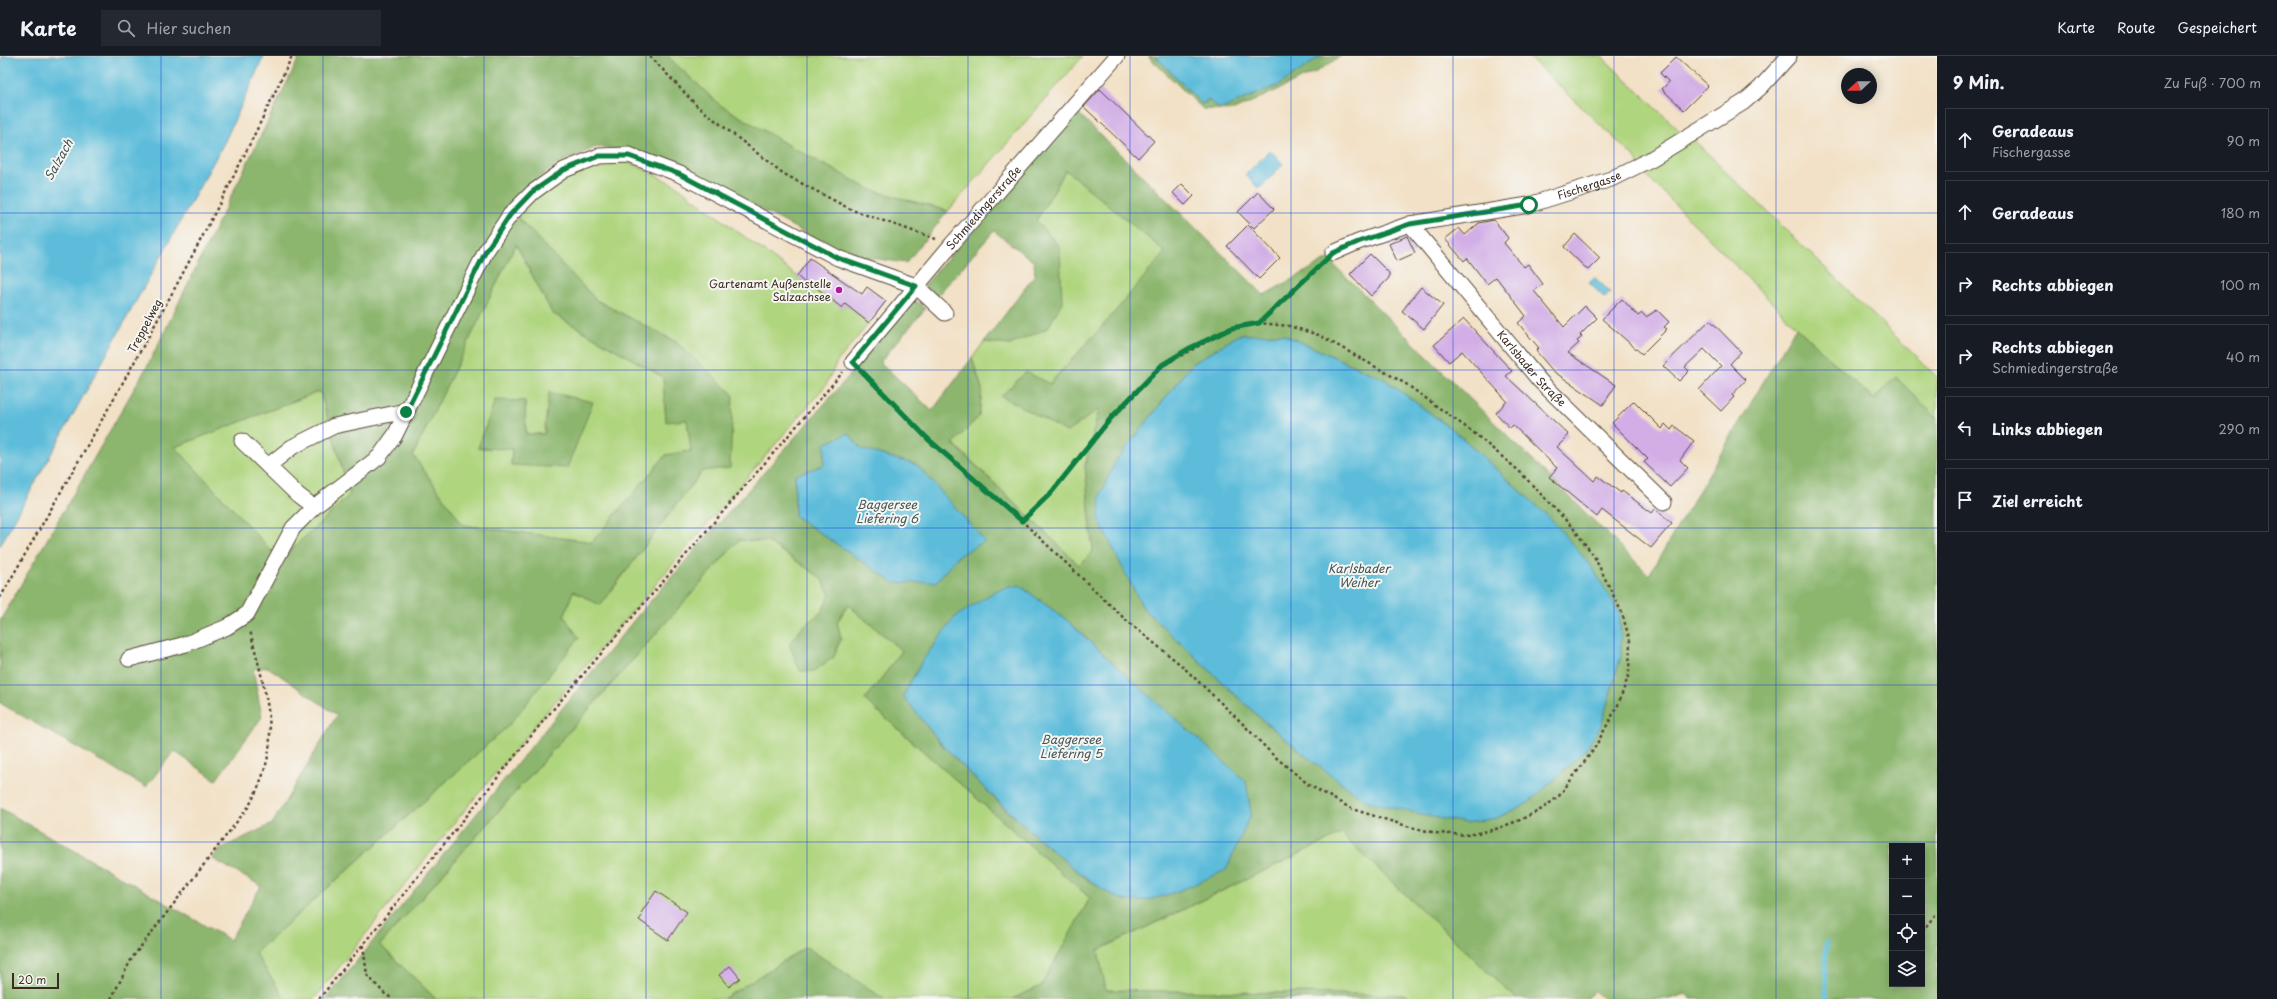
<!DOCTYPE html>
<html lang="de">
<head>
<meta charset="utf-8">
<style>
	:root { --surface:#171b24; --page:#242831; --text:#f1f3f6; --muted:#9ea1a6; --line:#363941 }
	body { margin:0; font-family:"Playpen Sans",sans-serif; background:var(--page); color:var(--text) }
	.controls { position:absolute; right:12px; bottom:12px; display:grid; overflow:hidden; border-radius:0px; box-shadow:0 2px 10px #0003 }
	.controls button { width:36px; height:36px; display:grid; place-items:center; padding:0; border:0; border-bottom:1px solid var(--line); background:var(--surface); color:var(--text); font:20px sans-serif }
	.compass { position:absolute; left:1841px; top:12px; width:36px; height:36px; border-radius:50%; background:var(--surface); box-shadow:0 2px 10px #0003; rotate:248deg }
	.scale { position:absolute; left:12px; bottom:10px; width:47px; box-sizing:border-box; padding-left:4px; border:2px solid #3b2a1e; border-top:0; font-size:11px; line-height:14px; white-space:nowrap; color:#3b2a1e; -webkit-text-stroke:3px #f6f6f2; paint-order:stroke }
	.stop { position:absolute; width:12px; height:12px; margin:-9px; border:3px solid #0b8043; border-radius:50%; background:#fff }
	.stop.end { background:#0b8043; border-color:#fff; box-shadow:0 1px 4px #0008 }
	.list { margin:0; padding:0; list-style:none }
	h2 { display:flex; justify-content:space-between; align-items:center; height:52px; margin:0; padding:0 16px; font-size:17px }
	h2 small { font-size:13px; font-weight:400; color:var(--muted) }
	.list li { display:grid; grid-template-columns:26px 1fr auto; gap:12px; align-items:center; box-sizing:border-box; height:64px; margin:0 8px 8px; padding:0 8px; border:1px solid var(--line); border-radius:0px }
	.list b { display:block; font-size:15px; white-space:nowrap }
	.list p { margin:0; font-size:13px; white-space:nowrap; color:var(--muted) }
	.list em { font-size:13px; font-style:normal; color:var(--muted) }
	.icon { flex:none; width:22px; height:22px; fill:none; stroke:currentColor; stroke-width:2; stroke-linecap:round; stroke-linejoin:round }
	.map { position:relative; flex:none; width:1937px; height:943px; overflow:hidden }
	header { display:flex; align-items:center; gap:24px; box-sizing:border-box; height:56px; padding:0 20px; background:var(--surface); border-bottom:1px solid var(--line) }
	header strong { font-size:19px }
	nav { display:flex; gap:22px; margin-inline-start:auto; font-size:14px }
	.search { width:280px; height:36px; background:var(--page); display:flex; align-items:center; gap:10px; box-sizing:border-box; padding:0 14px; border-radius:0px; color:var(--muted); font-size:15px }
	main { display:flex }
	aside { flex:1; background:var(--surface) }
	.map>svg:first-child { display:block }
</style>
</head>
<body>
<header>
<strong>Karte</strong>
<div class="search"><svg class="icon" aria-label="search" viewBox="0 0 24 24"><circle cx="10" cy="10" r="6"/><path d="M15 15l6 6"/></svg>Hier suchen</div>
<nav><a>Karte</a><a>Route</a><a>Gespeichert</a></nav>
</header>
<main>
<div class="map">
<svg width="1937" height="943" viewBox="0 0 1937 943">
	<rect width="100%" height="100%" fill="#f6f6f2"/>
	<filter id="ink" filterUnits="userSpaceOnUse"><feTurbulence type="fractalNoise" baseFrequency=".025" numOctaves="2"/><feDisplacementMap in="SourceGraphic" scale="8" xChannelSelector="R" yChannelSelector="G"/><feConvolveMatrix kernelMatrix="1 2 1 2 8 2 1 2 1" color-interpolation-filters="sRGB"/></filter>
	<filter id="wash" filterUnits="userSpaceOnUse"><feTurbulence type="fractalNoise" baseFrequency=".012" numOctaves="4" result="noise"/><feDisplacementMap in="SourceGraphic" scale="16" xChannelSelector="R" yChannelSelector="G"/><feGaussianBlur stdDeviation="0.9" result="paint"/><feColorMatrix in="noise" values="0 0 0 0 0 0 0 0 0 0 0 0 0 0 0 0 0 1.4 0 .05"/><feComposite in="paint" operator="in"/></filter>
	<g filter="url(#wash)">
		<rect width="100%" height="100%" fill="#f2e1c6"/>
		<!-- green -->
		<g fill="#b0d57f" stroke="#76804e" fill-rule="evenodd">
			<polygon points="667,0 1083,0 948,155 871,134 788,89 720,49"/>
			<polygon points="1528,0 1601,0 1681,76 1695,85 1937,321 1937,362 1896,321 1873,343 1796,271 1647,120 1635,102"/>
			<polygon points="600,105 629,106 677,130 806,227 808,225 842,252 845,248 869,267 837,306 826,329 542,661 455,766 314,943 285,943 255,897 509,669 564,560 573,535 601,549 702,414 676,286 596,244 517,161 536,141 566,118"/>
			<polygon points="1066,114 1166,196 1108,264 1049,328 1002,340 1067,376 1099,353 1085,410 1093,495 1079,509 953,387 979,360 982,333 972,302 984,286 1010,289 1060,191 1036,165"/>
			<path d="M516,188L552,257L663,321L666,365L687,363L691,395L666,399L592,486L463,469L413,399ZM525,345L526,378H544L511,409L512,393Z"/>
			<polygon points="320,335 350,439 280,504 175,391"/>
			<polygon points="739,484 768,486 820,521 830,538 822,556 802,571 841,582 837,566 848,549 902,595 865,644 1090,842 1041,930 1012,943 884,943 806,891 723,943 436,943 380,889"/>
			<polygon points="1341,778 1517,943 1406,943 1406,939 1106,934 1097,895"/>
		</g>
		<!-- forest -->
		<g fill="#8cb66e" stroke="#647046" fill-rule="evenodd">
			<path d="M300,0H667L720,49L788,89L871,134L948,155L906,207L844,198L680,110L630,94L596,91L560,107L526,130L507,150L596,244L676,286L733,338L730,412L702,415L600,549L573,535L564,560L579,582L509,669L255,897L285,943H0V752L230,884L261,830L213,803L218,794L272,768L337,659L268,611L253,613L262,661L216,724L174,695L146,731L0,647V565L149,307ZM516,188L552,257L663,321L666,366L687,364L691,395L666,399L592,486L463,469L413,399ZM320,335L350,439L280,504L175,391Z"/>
			<polygon points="1148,0 1155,0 1202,48 1322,0 1341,0 1316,16 1234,54 1203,53"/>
			<path d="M1075,54L1264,239L1328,203L1649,519L1796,271L1873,343L1896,321L1937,362V943H1691L1686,938L1670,943H1604L1594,935L1587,943H1517L1341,778L1098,894L1106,934L1406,939V943H1012L1041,930L1090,842L865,644L902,595L848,549L837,566L841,582L834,601L814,615H800L789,588L802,571L822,556L830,538L820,521L768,486L739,484L380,889L436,943H326L639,558L850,319L914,243L925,253L880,306L932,355L972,302L982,333L979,360L953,388L1079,509L1093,495L1085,410L1099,353L1067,376L1001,340L1026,316L1050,328L1108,264L1165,196L1066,114L1036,165L1060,191L1062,246L1048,272L1010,289L984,286L1035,219L1034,206L994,175L937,240L924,230ZM1282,278L1384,323L1457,377L1551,463L1621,600L1601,670L1312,705L1258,660L1143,552L1116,405L1192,308L1239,279ZM848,377L861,393L917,409L984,485L958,500L936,526L837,487L795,460V419L824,409ZM1019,529L1068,565L1128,621L1091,827L1004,752L941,688L903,640L922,605ZM1892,790H1922V928H1892Z"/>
			<polygon points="549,336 593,346 567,412 511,409 512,393 478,392 495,344 525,345 526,378 544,378"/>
			<polygon points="806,891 884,943 723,943"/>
		</g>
		<!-- water -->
		<g fill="#5cbcda" stroke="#4c737c">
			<polygon points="3,0 264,0 224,87 0,490 0,6"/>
			<polygon points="1155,0 1322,0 1279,29 1221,53 1208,44 1202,48"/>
			<polygon points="1270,94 1283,108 1259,133 1245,119"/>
			<polygon points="1594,221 1610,236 1605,242 1589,227"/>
			<polygon points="1282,278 1384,323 1457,377 1551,463 1592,511 1620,558 1621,600 1601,670 1586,693 1553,725 1528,747 1497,762 1467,767 1442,763 1366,745 1312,705 1258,660 1143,552 1099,465 1100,439 1116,405 1192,308 1239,279"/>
			<polygon points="848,377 861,393 917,409 985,485 958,500 936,526 894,527 795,460 795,419 824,409 825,388"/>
			<path d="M1019,529L1068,565L1128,621L1246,725L1251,758L1226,814C1196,827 1163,846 1129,845C1096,844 967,717 941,687C928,672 916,656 903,640L922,605L955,561L997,534Z"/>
		</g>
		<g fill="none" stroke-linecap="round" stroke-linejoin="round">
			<!-- stream -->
			<polyline stroke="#5cbcda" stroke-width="4.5" points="1827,886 1825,913 1827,943"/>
		</g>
		<g id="blocks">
			<!-- building -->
			<g fill="#d2ade6">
				<polygon points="1676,1 1708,30 1684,54 1662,33 1669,26 1660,17"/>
				<polygon points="1100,33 1154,85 1138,102 1084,51"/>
				<polygon points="1182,128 1194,140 1185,149 1173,137"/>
				<polygon points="1258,136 1274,153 1254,172 1238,156"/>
				<polygon points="1494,164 1508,182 1504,187 1524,211 1528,208 1543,228 1534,235 1564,271 1585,250 1597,262 1580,279 1582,281 1577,285 1579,287 1568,297 1616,329 1603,349 1553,315 1536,295 1539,292 1518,267 1526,260 1496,221 1487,228 1467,202 1464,205 1445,183 1459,172 1465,179 1479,167"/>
				<polygon points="1248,169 1280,202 1259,223 1227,190"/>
				<polygon points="1575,178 1600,202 1588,214 1564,191"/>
				<polygon points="1407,180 1415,197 1397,205 1389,188"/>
				<polygon points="1370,198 1389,217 1389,222 1371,240 1350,218"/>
				<polygon points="810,202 862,238 867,231 886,245 869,267 845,248 842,252 808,225 806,228 797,220"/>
				<polygon points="1421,231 1443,249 1424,273 1402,255"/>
				<polygon points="1622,243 1638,260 1642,257 1646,261 1657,254 1669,266 1664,271 1667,273 1642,298 1602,263"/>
				<polygon points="1464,263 1512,315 1506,320 1569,379 1557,391 1594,425 1598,420 1621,437 1622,435 1652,457 1655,453 1672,467 1651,492 1602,454 1597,461 1549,421 1557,412 1513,369 1510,372 1496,357 1507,345 1462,295 1449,306 1434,289"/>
				<polygon points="1710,264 1741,296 1730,308 1746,324 1732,339 1734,341 1721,355 1699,334 1721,310 1704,293 1685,311 1689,315 1679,325 1663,310"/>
				<polygon points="1634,345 1662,373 1665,368 1671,374 1674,370 1694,385 1680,404 1688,412 1670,431 1644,406 1648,403 1612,367"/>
				<polygon points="656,835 687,856 668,884 639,864 643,859 641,857"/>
				<polygon points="730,910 740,922 729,931 719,919"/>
			</g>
		</g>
	</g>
	<g filter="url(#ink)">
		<use href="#blocks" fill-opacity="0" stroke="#564537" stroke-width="1"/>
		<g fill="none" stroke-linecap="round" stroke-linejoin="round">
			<!-- minor casing -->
			<g stroke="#564537" stroke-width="17">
				<g id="minor">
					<path id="s1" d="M1410,168L1540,325L1664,446"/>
					<path id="s2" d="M1333,197L1358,186L1410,168L1529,149L1611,123L1651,103L1744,46L1761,31L1789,0"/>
					<path id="s3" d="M853,306L952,188L1117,0"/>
					<polyline points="242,385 298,439 314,451"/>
					<polyline points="268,410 292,391 334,370 406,355"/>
					<polyline points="129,603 186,588 227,571 247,558 293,472 314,451 379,401 395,379 486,195 510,159 533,136 564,114 599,100 629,99 679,118 838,202 916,230 945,257"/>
				</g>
			</g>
			<!-- path -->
			<g stroke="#564537" stroke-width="2.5" stroke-dasharray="3 3" stroke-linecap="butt">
				<polyline points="650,0 697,50 784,118 852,154 936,183"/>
				<polyline points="1259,267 1323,207"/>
				<polyline points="863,317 928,383 1022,465 1127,565 1181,609 1241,666 1273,699 1309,729 1352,753 1410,771 1436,777 1468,779 1493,774 1520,764 1542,753 1559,740 1594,693 1618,649 1629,618 1630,585 1622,557 1594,500 1574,473 1519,415 1474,377 1406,328 1319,279 1289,270 1259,267 1232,272 1163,309 1111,362 1051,437 1022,465"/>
				<path d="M0,542C102,364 206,186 292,0"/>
				<polyline points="1922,875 1937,857"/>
				<polyline points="363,889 367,919 385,938 393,943"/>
				<path d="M111,943L132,902L249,750C258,733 267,712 269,693C274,657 258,609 250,574"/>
				<polyline points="319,943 544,664 843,316"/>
			</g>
			<!-- minor -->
			<use href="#minor" stroke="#fff" stroke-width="15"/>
		</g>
	</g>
	<g fill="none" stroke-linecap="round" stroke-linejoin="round" filter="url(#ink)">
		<!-- route -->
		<polyline stroke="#0b8043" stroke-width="5" points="406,356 486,195 510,159 532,136 564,114 599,100 629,100 679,118 838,202 916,230 853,306 928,383 1022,465 1051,437 1111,362 1162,309 1190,292 1232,272 1259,267 1333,197 1358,186 1410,168 1529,149"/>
	</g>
	<!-- grid -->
	<path fill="none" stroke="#1d4ed8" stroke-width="1" stroke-opacity="0.55" d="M161,0V943M323,0V943M484,0V943M646,0V943M807,0V943M968,0V943M1130,0V943M1291,0V943M1453,0V943M1614,0V943M1776,0V943M0,157H1937M0,314H1937M0,472H1937M0,629H1937M0,786H1937"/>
	<!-- markers -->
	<circle fill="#b5179e" stroke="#f6f6f2" stroke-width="1.5" cx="839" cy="234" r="4"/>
	<g text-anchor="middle" stroke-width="4" stroke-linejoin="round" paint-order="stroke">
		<!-- street labels -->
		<g font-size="11" fill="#3b2a1e" stroke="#f6f6f2">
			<text dy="4" stroke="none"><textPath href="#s2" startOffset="266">Fischergasse</textPath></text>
			<text dy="4" stroke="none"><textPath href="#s3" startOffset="202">Schmiedingerstraße</textPath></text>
			<text transform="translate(145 270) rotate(-62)" y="4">Treppelweg</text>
			<text dy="4" stroke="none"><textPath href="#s1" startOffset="189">Karlsbader Straße</textPath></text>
		</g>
		<!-- poi labels -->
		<g font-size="11" fill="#3b2a1e" stroke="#f6f6f2" text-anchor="end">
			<text x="831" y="232">Gartenamt Außenstelle<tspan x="831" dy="13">Salzachsee</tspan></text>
		</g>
		<!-- water labels -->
		<g font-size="12" font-style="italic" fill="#455656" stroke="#f6f6f2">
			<text transform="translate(59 104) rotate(-61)" y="4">Salzach</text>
			<text x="887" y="453">Baggersee<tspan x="887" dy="14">Liefering 6</tspan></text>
			<text x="1359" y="517">Karlsbader<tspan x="1359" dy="14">Weiher</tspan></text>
			<text x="1071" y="688">Baggersee<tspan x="1071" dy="14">Liefering 5</tspan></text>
		</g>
	</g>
</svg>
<div class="controls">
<button>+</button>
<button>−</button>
<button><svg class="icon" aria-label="locate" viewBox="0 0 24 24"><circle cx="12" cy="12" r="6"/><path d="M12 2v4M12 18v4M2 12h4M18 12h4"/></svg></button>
<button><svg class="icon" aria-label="layers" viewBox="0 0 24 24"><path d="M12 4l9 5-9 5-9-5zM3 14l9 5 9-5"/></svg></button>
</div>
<svg class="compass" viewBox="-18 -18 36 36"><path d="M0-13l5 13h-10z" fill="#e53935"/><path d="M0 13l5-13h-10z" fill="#9ea1a6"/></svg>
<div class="scale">20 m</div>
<div class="stop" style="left:1529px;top:149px"></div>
<div class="stop end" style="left:406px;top:356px"></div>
</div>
<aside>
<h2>9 Min.<small>Zu Fuß · 700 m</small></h2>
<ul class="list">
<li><svg class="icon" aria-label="ahead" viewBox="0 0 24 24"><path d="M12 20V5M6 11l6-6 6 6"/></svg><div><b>Geradeaus</b><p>Fischergasse</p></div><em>90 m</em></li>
<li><svg class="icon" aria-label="ahead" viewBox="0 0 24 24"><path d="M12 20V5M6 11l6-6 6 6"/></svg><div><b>Geradeaus</b></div><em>180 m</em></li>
<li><svg class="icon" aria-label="right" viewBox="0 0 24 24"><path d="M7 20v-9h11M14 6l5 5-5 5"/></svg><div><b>Rechts abbiegen</b></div><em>100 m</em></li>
<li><svg class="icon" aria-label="right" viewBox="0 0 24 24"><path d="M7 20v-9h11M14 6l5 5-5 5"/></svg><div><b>Rechts abbiegen</b><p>Schmiedingerstraße</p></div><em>40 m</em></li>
<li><svg class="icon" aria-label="left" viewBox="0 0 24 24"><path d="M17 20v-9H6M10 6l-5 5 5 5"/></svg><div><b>Links abbiegen</b></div><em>290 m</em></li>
<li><svg class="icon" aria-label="arrive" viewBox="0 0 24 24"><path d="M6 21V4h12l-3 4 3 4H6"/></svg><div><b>Ziel erreicht</b></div></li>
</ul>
</aside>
</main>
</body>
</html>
